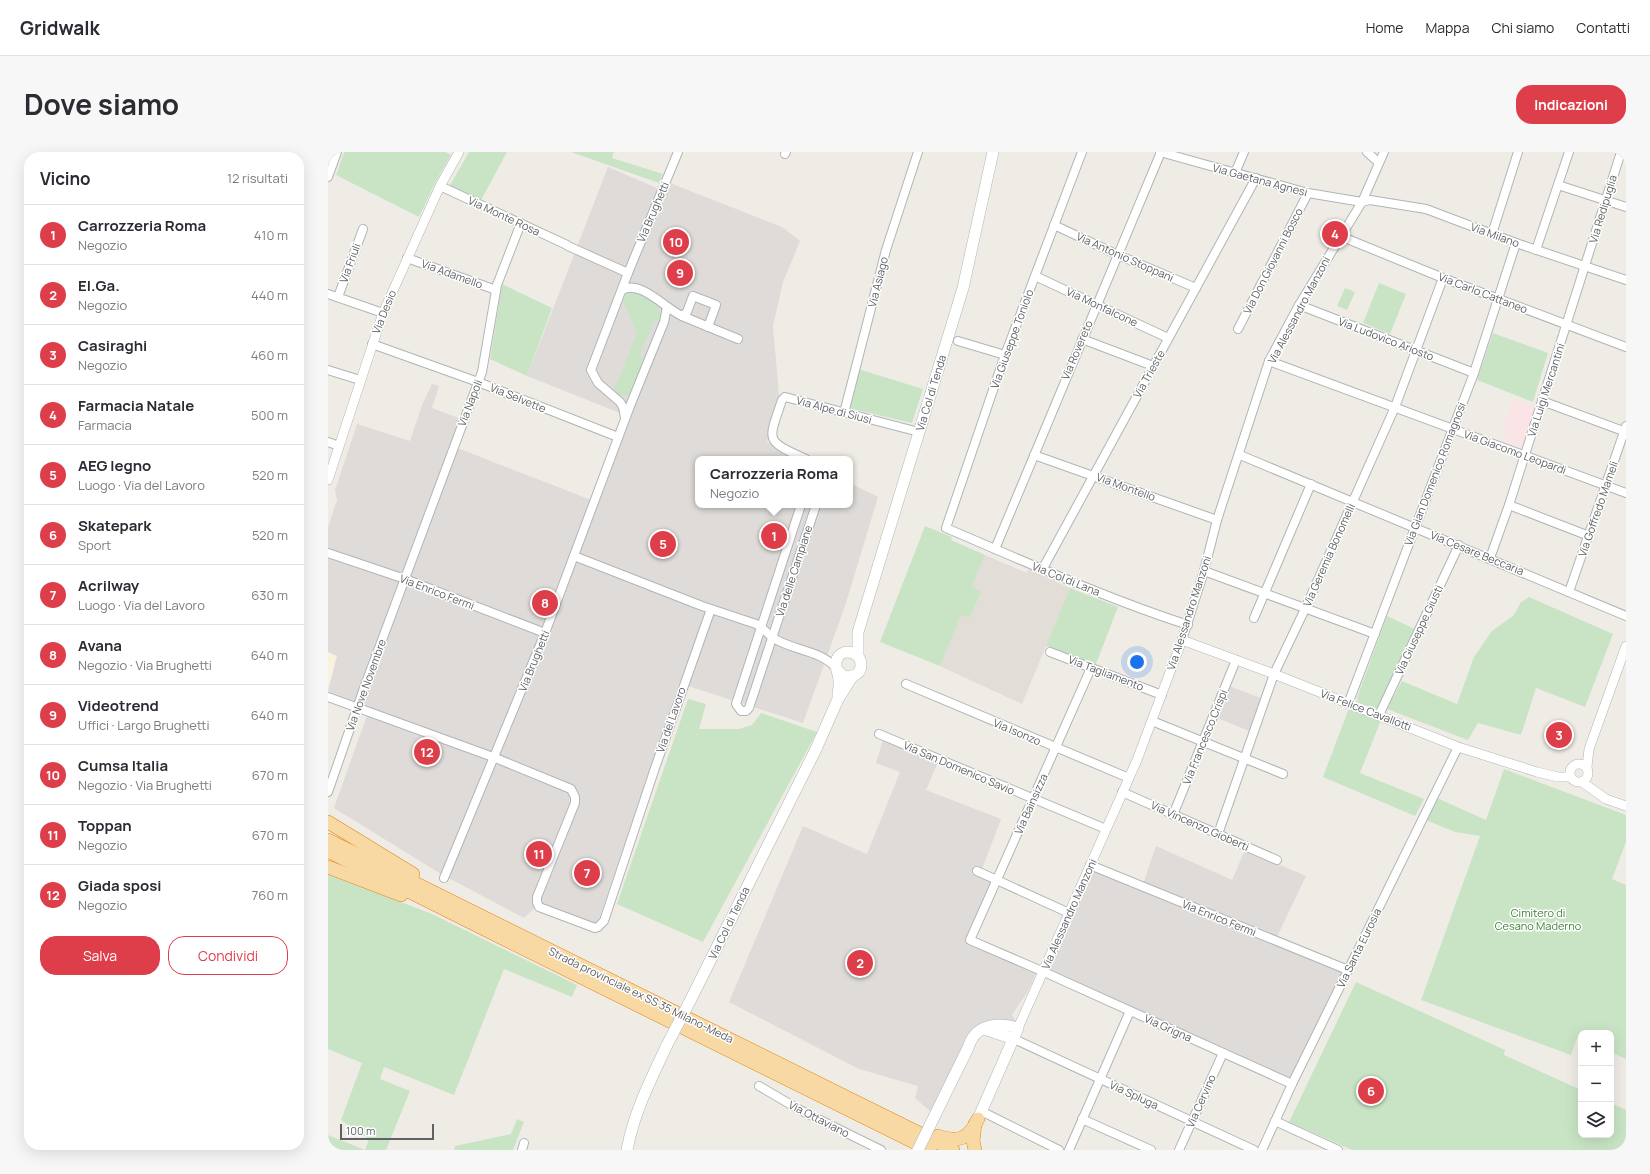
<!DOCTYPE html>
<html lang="it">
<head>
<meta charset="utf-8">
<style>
	:root { --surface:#fff; --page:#f7f7f7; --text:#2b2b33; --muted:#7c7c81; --line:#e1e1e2; --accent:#de3e4a }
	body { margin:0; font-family:Manrope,sans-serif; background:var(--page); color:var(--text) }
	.controls { position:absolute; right:12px; bottom:12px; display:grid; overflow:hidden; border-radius:8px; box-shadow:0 4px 16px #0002 }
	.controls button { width:36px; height:36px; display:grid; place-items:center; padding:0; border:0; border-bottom:1px solid var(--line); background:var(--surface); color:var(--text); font:20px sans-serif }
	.scale { position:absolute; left:12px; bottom:10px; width:94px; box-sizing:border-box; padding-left:4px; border:2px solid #5e6265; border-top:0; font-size:11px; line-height:14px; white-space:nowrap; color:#5e6265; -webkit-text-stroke:3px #fff; paint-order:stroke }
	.you { position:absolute; left:809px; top:510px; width:14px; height:14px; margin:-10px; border:3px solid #fff; border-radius:50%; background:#1a73e8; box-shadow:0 0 0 6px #1a73e833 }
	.badge { display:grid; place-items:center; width:26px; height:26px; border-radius:50%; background:var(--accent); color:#fff; font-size:13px; font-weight:700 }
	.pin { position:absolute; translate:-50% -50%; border:2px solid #fff; box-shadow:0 1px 4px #0006 }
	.popup { position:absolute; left:367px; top:304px; width:158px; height:52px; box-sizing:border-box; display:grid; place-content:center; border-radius:8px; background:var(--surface); filter:drop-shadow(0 1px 3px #0005); font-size:13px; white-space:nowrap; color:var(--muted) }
	.popup b { font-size:15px; color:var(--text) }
	.popup::after { content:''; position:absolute; left:50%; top:100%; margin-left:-8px; border:8px solid transparent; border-top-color:var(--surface) }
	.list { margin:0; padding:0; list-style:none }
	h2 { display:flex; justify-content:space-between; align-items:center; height:52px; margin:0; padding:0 16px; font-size:17px }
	h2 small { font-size:13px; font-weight:400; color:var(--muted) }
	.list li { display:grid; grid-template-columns:26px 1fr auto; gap:12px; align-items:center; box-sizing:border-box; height:60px; padding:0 16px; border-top:1px solid var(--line) }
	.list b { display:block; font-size:15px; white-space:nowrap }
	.list p { margin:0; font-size:13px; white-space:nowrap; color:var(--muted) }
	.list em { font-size:13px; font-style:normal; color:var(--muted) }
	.actions { display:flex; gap:8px; padding:12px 16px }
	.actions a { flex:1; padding:9px 0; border:1px solid var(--accent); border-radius:16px; text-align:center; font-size:14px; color:var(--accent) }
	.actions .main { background:var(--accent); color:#fff }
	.icon { flex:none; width:22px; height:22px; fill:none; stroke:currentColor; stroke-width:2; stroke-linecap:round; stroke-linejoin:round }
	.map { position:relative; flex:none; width:1298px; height:998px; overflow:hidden; border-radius:16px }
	header { display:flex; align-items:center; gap:24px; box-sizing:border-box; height:56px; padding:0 20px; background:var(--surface); border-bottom:1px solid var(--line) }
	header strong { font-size:19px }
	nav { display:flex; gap:22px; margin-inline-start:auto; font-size:14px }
	.intro { display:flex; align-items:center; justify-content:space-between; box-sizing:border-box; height:96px; padding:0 24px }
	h1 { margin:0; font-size:28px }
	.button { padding:10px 18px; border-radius:16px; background:var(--accent); color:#fff; font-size:14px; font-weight:700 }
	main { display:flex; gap:24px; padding:0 24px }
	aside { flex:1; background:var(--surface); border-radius:16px; box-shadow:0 4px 16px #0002 }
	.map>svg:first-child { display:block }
</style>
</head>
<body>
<header>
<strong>Gridwalk</strong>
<nav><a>Home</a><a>Mappa</a><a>Chi siamo</a><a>Contatti</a></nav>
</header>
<div class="intro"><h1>Dove siamo</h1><a class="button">Indicazioni</a></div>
<main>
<aside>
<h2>Vicino<small>12 risultati</small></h2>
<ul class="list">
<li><span class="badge">1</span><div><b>Carrozzeria Roma</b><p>Negozio</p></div><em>410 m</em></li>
<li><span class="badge">2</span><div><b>El.Ga.</b><p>Negozio</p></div><em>440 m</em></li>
<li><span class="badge">3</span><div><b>Casiraghi</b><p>Negozio</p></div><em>460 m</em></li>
<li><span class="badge">4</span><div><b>Farmacia Natale</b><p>Farmacia</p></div><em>500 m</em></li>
<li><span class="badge">5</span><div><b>AEG legno</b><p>Luogo · Via del Lavoro</p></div><em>520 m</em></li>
<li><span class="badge">6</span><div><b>Skatepark</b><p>Sport</p></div><em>520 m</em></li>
<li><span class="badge">7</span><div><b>Acrilway</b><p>Luogo · Via del Lavoro</p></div><em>630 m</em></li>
<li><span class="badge">8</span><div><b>Avana</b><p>Negozio · Via Brughetti</p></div><em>640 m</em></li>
<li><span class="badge">9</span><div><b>Videotrend</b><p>Uffici · Largo Brughetti</p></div><em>640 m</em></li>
<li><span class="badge">10</span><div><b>Cumsa Italia</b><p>Negozio · Via Brughetti</p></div><em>670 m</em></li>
<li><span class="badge">11</span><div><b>Toppan</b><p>Negozio</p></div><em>670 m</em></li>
<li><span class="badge">12</span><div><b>Giada sposi</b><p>Negozio</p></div><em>760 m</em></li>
</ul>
<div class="actions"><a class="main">Salva</a><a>Condividi</a></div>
</aside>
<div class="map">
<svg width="1298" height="998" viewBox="0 0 1298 998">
	<rect width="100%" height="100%" fill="#efece6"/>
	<!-- commercial -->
	<polygon fill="#fcf0de" points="0,500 9,503 0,536"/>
	<!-- industrial -->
	<g fill="#dedbd8">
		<polygon points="280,15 336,39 342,31 454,75 472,89 455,130 445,174 451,243 439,290 473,307 370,307 370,353 522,353 522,331 550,345 517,454 475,571 351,531 269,773 212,751 196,766 113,722 6,656 42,555 0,539 9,504 0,500 0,375 9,348 7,338 29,272 82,289 94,253 104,232 111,234 104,256 133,267 124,294 271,351 302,265 199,224"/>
		<polygon points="901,534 933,546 921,579 887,565"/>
		<polygon points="555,588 610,610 598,638 673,667 654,717 648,715 644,722 663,730 639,790 708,821 700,839 684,863 689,870 656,871 647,874 603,960 587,946 590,934 531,917 401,850 475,674 539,702 572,620 548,611"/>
		<polygon points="828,694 904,728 917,698 978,724 949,785 815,732"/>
		<polygon points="764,717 1015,820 963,928 719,818"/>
	</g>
	<!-- education -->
	<polygon fill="#e2ddd7" points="657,403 699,421 700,417 742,436 694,552 612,514 633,462 642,466 653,440 644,434"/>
	<!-- medical -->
	<polygon fill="#fae4e6" points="1185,246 1207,255 1194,295 1175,289 1179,277 1174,275"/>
	<!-- green -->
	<g fill="#c9e4c5">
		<polygon points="16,0 117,0 123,3 107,31 91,65 8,23"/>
		<polygon points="141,0 179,0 152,50 121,35"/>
		<polygon points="243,0 286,0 284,6 335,22 331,31"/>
		<polygon points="1051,131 1078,142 1062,182 1035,171"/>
		<polygon points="174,132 224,156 199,224 162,207"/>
		<polygon points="1017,136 1027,140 1019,158 1009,154"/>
		<path d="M303,140C315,139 338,155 332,169L327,167L312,201L316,209L303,240L297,244C288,243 286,239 286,230L289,231L309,181L295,149L298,143Z"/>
		<polygon points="1165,181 1220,201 1205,250 1149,228"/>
		<polygon points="530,217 595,237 584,271 520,256"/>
		<polygon points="597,374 624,385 623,388 657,403 644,434 653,440 642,466 633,463 612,514 552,490"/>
		<polygon points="742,436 790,455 768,512 718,494"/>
		<polygon points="1201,445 1285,482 1257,555 1208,536 1193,583 1150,571 1140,588 1059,557 1074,529 1129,552 1146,505 1164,479 1186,463 1193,450"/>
		<polygon points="1059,464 1089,478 1050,557 1031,550 1029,546"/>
		<polygon points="360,547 378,552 371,577 411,577 424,573 433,561 489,580 375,790 289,752"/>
		<polygon points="1021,556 1053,568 1032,621 1096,647 1087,664 995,625"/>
		<polygon points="1176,617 1298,663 1298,690 1284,727 1298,733 1298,907 1283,900 1283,881 1253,881 1253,887 1249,886 1243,903 1093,848 1152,684 1127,680 1098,668 1109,646 1158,668"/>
		<polygon points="0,722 104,762 249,833 244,845 176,817 126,943 56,915 52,927 82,939 58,998 11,998 0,994 0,983 37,998 41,987 13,968 34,911 0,897"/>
		<polygon points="1028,830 1177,898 1176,903 1253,938 1253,983 1283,983 1283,951 1298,958 1298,998 1024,998 961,970"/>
		<polygon points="189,967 196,970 185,998 126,998 127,994 183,982"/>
	</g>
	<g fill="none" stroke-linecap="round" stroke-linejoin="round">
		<!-- minor casing -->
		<g stroke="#b1b4b7" stroke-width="10">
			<g id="minor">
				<path d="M754,0L677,203L618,376C698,410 777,446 860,473"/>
				<polyline points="832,0 980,41 1034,50 1042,48 1098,57 1188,91 1298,128"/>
				<polyline points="1039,0 1050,10"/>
				<polyline points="457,2 458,0"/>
				<polyline points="907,21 916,0"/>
				<polyline points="0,25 9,0"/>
				<polyline points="1230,33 1298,55"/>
				<polyline points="112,34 239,93"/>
				<polyline points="726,73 790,103 868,136"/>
				<polyline points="1164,82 1190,0"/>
				<polyline points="1012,84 1115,126 1298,195"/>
				<polyline points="240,94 300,121"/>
				<polyline points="1208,98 1241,0"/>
				<polyline points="79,106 168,138"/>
				<polyline points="707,124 840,186"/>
				<path d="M294,138C312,127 338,157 354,164L359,160L365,144L388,153L380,175"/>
				<polyline points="0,142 55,161"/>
				<polyline points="10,145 35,77"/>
				<polyline points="971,153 1146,221"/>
				<polyline points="354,164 410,187"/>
				<polyline points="910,177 980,41"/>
				<polyline points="754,187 825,214"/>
				<polyline points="630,189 677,203"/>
				<polyline points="44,192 150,230 290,285"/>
				<polyline points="941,209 1298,341"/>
				<polyline points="0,218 32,228"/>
				<polyline points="1214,249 1298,280"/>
				<polyline points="516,261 558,98 590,0"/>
				<polyline points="297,266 295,255 292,250 270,231 263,218 300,121 350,0"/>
				<polyline points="0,290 11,294"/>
				<polyline points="706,303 889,368"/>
				<polyline points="912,303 1298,464"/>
				<path d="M478,307C436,288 440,290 454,248L457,245L591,280"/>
				<polyline points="473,353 408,552 413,559 418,559 421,556 488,353"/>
				<polyline points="1181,353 1261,384"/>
				<polyline points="667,397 833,0"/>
				<polyline points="0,401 77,427 217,481"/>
				<path d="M246,404L374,454L428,472C436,476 440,483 447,487C467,499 492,498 508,516"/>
				<polyline points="1162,406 1181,353 1293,0"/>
				<polyline points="714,418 928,26"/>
				<polyline points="876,419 1047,482"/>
				<polyline points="1241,440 1298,274"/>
				<polyline points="926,466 983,332"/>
				<polyline points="854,488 876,419 889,368 941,209 971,153 1034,50 1056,0"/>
				<polyline points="722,500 834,543"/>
				<polyline points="763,516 642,788 716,820 964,932"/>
				<polyline points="578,532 801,626"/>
				<polyline points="0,545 165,605 243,637 247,645 247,651 209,745 209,750 211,755 267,776 270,775 276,769 327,616 383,457"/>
				<polyline points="1020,552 1146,221 1188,91"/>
				<polyline points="1051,563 1131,393"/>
				<polyline points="824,569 955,622"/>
				<polyline points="551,582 778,677"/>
				<polyline points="0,640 35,539 154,220 169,133 193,71"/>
				<polyline points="794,640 949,708"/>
				<polyline points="845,663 908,508"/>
				<polyline points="890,682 946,522 977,457 1067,255 1115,126"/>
				<polyline points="762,713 1020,818"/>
				<polyline points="649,719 741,761"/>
				<polyline points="116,726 217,481 302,254 336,170 339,155"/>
				<polyline points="686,887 926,998"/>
				<polyline points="431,934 472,958 553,998"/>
				<polyline points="653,959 731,998"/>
				<polyline points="754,967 823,998"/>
				<polyline points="947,969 1010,998"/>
				<polyline points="194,998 196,991"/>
				<polyline points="741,998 802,859"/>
				<polyline points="851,998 895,901"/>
				<polyline points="934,998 964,932 1130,595"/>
			</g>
		</g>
		<!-- tertiary casing -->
		<g stroke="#b1b4b7" stroke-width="10">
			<g id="tertiary">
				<polyline points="0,328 55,161 112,34 131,0"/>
				<circle cx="1251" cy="621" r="9"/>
				<polyline points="1259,615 1261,597 1298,494"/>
				<polyline points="1254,630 1278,647 1298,654"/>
				<polyline points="690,876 809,608 854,488 946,522 1130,595 1209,620 1230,625 1243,625"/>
			</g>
		</g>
		<!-- secondary casing -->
		<g stroke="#b2b6ba" stroke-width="12">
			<g id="secondary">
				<polyline points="530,504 530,480 635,136 665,0"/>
				<path d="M509,518L515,524C523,526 533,523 533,513C533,498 511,495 508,510C507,516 511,522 511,528C512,533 510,539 510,544"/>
				<polyline points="362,849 488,597 510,547 524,525"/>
				<polyline points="659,878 686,887"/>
				<path d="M609,959L640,896C647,872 669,870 690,876L650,967"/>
				<path d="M299,998C306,960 323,927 339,893"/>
			</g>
		</g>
		<!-- trunk casing -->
		<g stroke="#e58210" stroke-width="14">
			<g id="trunk">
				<polyline points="0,670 85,722"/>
				<path d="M0,688C208,791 417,893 625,998"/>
				<polyline points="0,699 164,781 602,998"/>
				<polyline points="0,715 73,743"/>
				<path d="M610,984C630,991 641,987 650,967"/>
				<polyline points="647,998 645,989 647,972"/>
			</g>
		</g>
		<!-- minor -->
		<use href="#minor" stroke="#fff" stroke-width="8"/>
		<!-- tertiary -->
		<use href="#tertiary" stroke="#fff" stroke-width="9"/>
		<!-- secondary -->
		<use href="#secondary" stroke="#fff" stroke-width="11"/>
		<!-- trunk -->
		<use href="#trunk" stroke="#f8d9a4" stroke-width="13"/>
		<!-- secondary-bridge casing -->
		<g stroke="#b2b6ba" stroke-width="12" stroke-linecap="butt">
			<g id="secondary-bridge">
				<polyline points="339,893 362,849"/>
				<polyline points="590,998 609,959"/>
			</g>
		</g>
		<!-- secondary-bridge -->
		<use href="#secondary-bridge" stroke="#fff" stroke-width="11"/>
	</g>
	<g text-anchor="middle" stroke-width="3" stroke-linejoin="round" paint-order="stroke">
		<!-- street labels -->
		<g font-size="11" fill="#5e6265" stroke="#fff">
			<text transform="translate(932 28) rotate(15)" y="4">Via Gaetana Agnesi</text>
			<text transform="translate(1275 57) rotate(-73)" y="4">Via Redipuglia</text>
			<text transform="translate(325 60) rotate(-67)" y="4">Via Brughetti</text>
			<text transform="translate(176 64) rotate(25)" y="4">Via Monte Rosa</text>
			<text transform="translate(1167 83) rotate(20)" y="4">Via Milano</text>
			<text transform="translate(797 105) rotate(24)" y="4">Via Antonio Stoppani</text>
			<text transform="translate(945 109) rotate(-63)" y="4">Via Don Giovanni Bosco</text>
			<text transform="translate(22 111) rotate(-70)" y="4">Via Friuli</text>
			<text transform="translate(124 122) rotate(20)" y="4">Via Adamello</text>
			<text transform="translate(550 130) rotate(-76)" y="4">Via Asiago</text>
			<text transform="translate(1155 141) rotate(21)" y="4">Via Carlo Cattaneo</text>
			<text transform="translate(774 155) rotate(25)" y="4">Via Monfalcone</text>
			<text transform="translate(971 158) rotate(-62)" y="4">Via Alessandro Manzoni</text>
			<text transform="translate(56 160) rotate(-68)" y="4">Via Desio</text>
			<text transform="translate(684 187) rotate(-70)" y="4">Via Giuseppe Toniolo</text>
			<text transform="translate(1058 187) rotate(21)" y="4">Via Ludovico Ariosto</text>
			<text transform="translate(749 198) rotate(-67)" y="4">Via Rovereto</text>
			<text transform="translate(821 222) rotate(-61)" y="4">Via Trieste</text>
			<text transform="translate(1218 238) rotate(-72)" y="4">Via Luigi Mercantini</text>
			<text transform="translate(603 241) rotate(-73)" y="4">Via Col di Tenda</text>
			<text transform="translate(190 246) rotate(22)" y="4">Via Selvette</text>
			<text transform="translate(142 251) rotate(-69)" y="4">Via Napoli</text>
			<text transform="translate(506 258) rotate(15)" y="4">Via Alpe di Siusi</text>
			<text transform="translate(1187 300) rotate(20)" y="4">Via Giacomo Leopardi</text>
			<text transform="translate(1107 322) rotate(-69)" y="4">Via Gian Domenico Romagnosi</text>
			<text transform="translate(798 335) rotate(20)" y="4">Via Montello</text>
			<text transform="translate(1270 357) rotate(-71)" y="4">Via Goffredo Mameli</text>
			<text transform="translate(1149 401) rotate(22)" y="4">Via Cesare Beccaria</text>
			<text transform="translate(1001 403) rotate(-66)" y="4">Via Geremia Bonomelli</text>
			<text transform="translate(466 419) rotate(-72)" y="4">Via delle Campiane</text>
			<text transform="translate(738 427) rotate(22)" y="4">Via Col di Lana</text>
			<text transform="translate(109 440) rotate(21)" y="4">Via Enrico Fermi</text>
			<text transform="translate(861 461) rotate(-72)" y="4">Via Alessandro Manzoni</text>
			<text transform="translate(1091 478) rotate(-65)" y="4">Via Giuseppe Giusti</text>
			<text transform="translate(206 509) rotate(-68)" y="4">Via Brughetti</text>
			<text transform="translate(778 521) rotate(21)" y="4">Via Tagliamento</text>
			<text transform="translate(38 533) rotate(-70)" y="4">Via Nove Novembre</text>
			<text transform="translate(1038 558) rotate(21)" y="4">Via Felice Cavallotti</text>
			<text transform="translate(343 568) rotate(-71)" y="4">Via del Lavoro</text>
			<text transform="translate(689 580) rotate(23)" y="4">Via Isonzo</text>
			<text transform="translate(877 585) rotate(-68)" y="4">Via Francesco Crispi</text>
			<text transform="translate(631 616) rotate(23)" y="4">Via San Domenico Savio</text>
			<text transform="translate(703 652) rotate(-66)" y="4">Via Bainsizza</text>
			<text transform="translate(872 674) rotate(24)" y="4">Via Vincenzo Gioberti</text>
			<text transform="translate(741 762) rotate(-66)" y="4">Via Alessandro Manzoni</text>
			<text transform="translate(891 766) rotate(22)" y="4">Via Enrico Fermi</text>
			<text transform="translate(401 771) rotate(-64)" y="4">Via Col di Tenda</text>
			<text transform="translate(1031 796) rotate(-64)" y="4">Via Santa Eurosia</text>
			<text transform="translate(313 843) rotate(26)" y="4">Strada provinciale ex SS 35 Milano-Meda</text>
			<text transform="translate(840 876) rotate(24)" y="4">Via Grigna</text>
			<text transform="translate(806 943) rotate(25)" y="4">Via Spluga</text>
			<text transform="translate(873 949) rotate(-66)" y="4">Via Cervino</text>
			<text transform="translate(491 967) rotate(27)" y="4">Via Ottaviano</text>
		</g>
		<!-- park labels -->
		<g font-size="11" fill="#41803a" stroke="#fff">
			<text x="1210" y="765">Cimitero di<tspan x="1210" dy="13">Cesano Maderno</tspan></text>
		</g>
	</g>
</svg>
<div class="controls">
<button>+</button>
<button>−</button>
<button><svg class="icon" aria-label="layers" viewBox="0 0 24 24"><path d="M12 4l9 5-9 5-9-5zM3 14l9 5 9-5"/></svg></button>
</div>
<div class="scale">100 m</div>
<div class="you"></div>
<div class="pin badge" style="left:446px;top:384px">1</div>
<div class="popup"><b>Carrozzeria Roma</b>Negozio</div>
<div class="pin badge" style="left:532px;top:811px">2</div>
<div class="pin badge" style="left:1231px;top:583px">3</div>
<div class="pin badge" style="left:1007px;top:82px">4</div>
<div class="pin badge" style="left:335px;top:392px">5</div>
<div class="pin badge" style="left:1043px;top:939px">6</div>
<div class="pin badge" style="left:259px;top:721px">7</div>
<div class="pin badge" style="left:217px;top:451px">8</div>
<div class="pin badge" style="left:352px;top:121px">9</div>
<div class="pin badge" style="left:348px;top:90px">10</div>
<div class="pin badge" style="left:211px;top:702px">11</div>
<div class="pin badge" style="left:99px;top:600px">12</div>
</div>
</main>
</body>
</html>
